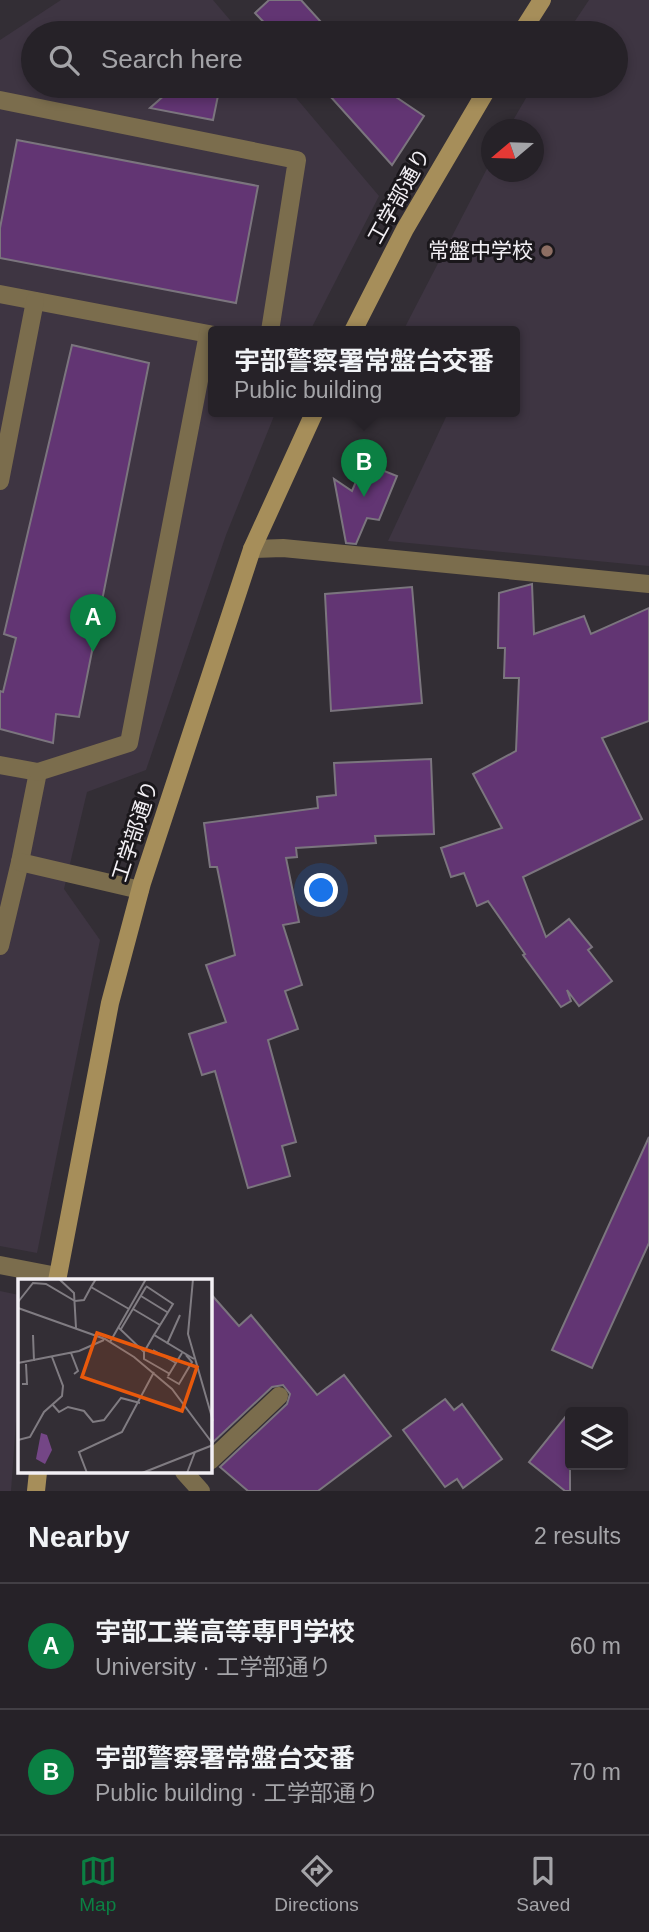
<!DOCTYPE html>
<html lang="en">
<head>
<meta charset="utf-8">
<style>
	:root { --surface:#262228; --page:#2e2a30; --text:#f1f3f6; --muted:#a4a4a8; --line:#423f45; --accent:#0b8043 }
	body { margin:0; font-family:Arial,"Noto Sans JP",sans-serif; background:var(--page); color:var(--text) }
	.controls { position:absolute; right:21px; bottom:21px; display:grid; overflow:hidden; border-radius:7px; box-shadow:0 4px 10px #0003 }
	.controls button { width:63px; height:63px; display:grid; place-items:center; padding:0; border:0; border-bottom:2px solid var(--line); background:var(--surface); color:var(--text); font:35px sans-serif }
	.compass { position:absolute; left:481px; top:119px; width:63px; height:63px; border-radius:50%; background:var(--surface); box-shadow:0 4px 10px #0003; rotate:251deg }
	.you { position:absolute; left:322px; top:891px; width:24px; height:24px; margin:-18px; border:5px solid #fff; border-radius:50%; background:#1a73e8; box-shadow:0 0 0 10px #1a73e833 }
	.badge { display:grid; place-items:center; width:46px; height:46px; border-radius:50%; background:var(--accent); color:#fff; font-size:23px; font-weight:700 }
	.pin { position:absolute; translate:-50% -58px; filter:drop-shadow(0 2px 4px #0008) }
	.pin::after { content:''; position:absolute; top:37px; width:24px; height:21px; background:inherit; clip-path:polygon(0 0,100% 0,50% 100%) }
	.popup { position:absolute; left:208px; top:326px; width:312px; height:91px; box-sizing:border-box; display:grid; place-content:center; border-radius:7px; background:var(--surface); filter:drop-shadow(0 2px 5px #0005); font-size:23px; white-space:nowrap; color:var(--muted) }
	.popup b { font-size:26px; color:var(--text) }
	.popup::after { content:''; position:absolute; left:50%; top:100%; margin-left:-14px; border:14px solid transparent; border-top-color:var(--surface) }
	.list { margin:0; padding:0; list-style:none }
	h2 { display:flex; justify-content:space-between; align-items:center; height:91px; margin:0; padding:0 28px; font-size:30px }
	h2 small { font-size:23px; font-weight:400; color:var(--muted) }
	.list li { display:grid; grid-template-columns:46px 1fr auto; gap:21px; align-items:center; box-sizing:border-box; height:126px; padding:0 28px; border-top:2px solid var(--line) }
	.list b { display:block; font-size:26px; white-space:nowrap }
	.list p { margin:0; font-size:23px; white-space:nowrap; color:var(--muted) }
	.list em { font-size:23px; font-style:normal; color:var(--muted) }
	.icon { flex:none; width:38px; height:38px; fill:none; stroke:currentColor; stroke-width:2; stroke-linecap:round; stroke-linejoin:round }
	.map { position:relative; flex:none; width:649px; height:1491px; overflow:hidden }
	.search { position:absolute; background:var(--surface); box-shadow:0 4px 10px #0003; left:21px; right:21px; top:21px; height:77px; display:flex; align-items:center; gap:18px; box-sizing:border-box; padding:0 24px; border-radius:38px; color:var(--muted); font-size:26px }
	.sheet { height:343px; background:var(--surface) }
	nav { display:flex; justify-content:space-around; align-items:center; box-sizing:border-box; height:98px; border-top:2px solid var(--line); background:var(--surface); font-size:19px; color:var(--muted) }
	nav a { display:grid; justify-items:center; gap:4px }
	nav .on { color:var(--accent) }
	.map>svg:first-child { display:block }
</style>
</head>
<body>
<div class="map">
<svg width="649" height="1491" viewBox="0 0 649 1491">
	<rect width="100%" height="100%" fill="#332e35"/>
	<!-- built -->
	<g fill="#3e3542">
		<polygon points="61,0 213,0 241,33 33,33 33,86 286,86 379,196 310,331 214,331 214,411 276,411 226,535 146,770 87,792 64,889 100,940 37,1253 0,1246 0,40"/>
		<polygon points="589,0 649,0 649,566 388,541 446,417 440,411 514,411 514,331 403,331 491,161 491,172 534,172 534,130 508,129 533,86 616,86 616,33 567,33"/>
		<polygon points="0,1291 19,1295 19,1380 11,1491 0,1491"/>
	</g>
	<!-- building -->
	<g fill="#623573" stroke="#7b757e" stroke-width="2">
		<polygon points="269,0 301,0 331,33 274,33 255,13"/>
		<polygon points="175,86 220,86 213,120 150,108"/>
		<polygon points="321,86 385,86 393,95 424,116 392,165"/>
		<polygon points="17,140 258,186 236,303 0,258 0,228"/>
		<polygon points="72,345 149,363 79,717 56,714 53,743 0,729 0,691 3,692 16,638 4,634"/>
		<polygon points="364,463 397,476 379,520 367,518 356,544 346,543 334,479 352,491"/>
		<polygon points="532,584 534,634 584,616 591,634 649,608 649,721 602,738 642,819 523,877 546,937 569,919 592,947 588,950 612,981 579,1006 567,990 571,1001 561,1007 523,955 525,954 488,901 477,906 464,873 451,877 441,848 502,828 473,774 516,751 519,678 504,678 505,648 498,648 499,593"/>
		<polygon points="412,587 422,703 331,711 325,594"/>
		<polygon points="431,759 434,834 375,836 376,843 296,848 297,857 286,858 299,922 283,925 302,985 285,991 298,1029 268,1040 296,1142 282,1146 290,1176 248,1188 215,1071 202,1075 189,1034 226,1022 206,965 235,955 217,867 210,867 204,823 318,808 317,797 336,795 334,763"/>
		<polygon points="649,1137 649,1243 592,1368 552,1350"/>
		<polygon points="210,1293 239,1326 251,1315 317,1395 344,1375 391,1436 318,1491 248,1491 220,1467 287,1404 290,1394 283,1385 272,1387 210,1445"/>
		<polygon points="445,1399 454,1410 462,1404 502,1459 463,1488 457,1479 445,1487 403,1430"/>
		<polygon points="570,1411 570,1491 565,1491 529,1462"/>
	</g>
	<g fill="none" stroke-linecap="round" stroke-linejoin="round">
		<!-- lane -->
		<g stroke="#7b6d4d" stroke-width="18">
			<polyline points="0,100 297,160 270,331"/>
			<polyline points="0,294 214,335"/>
			<polyline points="0,481 35,301"/>
			<polyline points="0,765 38,772 20,862 0,946"/>
			<polyline points="38,772 129,743 208,334"/>
			<polyline points="20,862 140,890"/>
			<polyline points="0,1265 57,1276"/>
		</g>
		<!-- street -->
		<g stroke="#7b6d4d" stroke-width="18">
			<polyline points="252,549 283,548 649,584"/>
			<polyline points="210,1461 279,1396"/>
			<polyline points="184,1472 201,1491"/>
		</g>
		<!-- secondary -->
		<g stroke="#a68e5a" stroke-width="18">
			<polyline points="521,33 542,0"/>
			<polyline points="353,331 405,229 489,86"/>
			<polyline points="57,1281 110,1003 142,883 252,549 315,411"/>
			<polyline points="36,1491 38,1472"/>
		</g>
	</g>
	<!-- markers -->
	<circle fill="#8d6e63" stroke="#1a171b" stroke-width="2.5" cx="547" cy="251" r="7"/>
	<g text-anchor="middle" stroke-width="6" stroke-linejoin="round" paint-order="stroke">
		<!-- street labels -->
		<g font-size="21" fill="#f3f0f5" stroke="#1a171b">
			<text transform="translate(399 196) rotate(-61)" y="7">工学部通り</text>
			<text transform="translate(135 831) rotate(-72)" y="7">工学部通り</text>
		</g>
		<!-- poi labels -->
		<g font-size="21" fill="#f3f0f5" stroke="#1a171b" text-anchor="end">
			<text x="533" y="258">常盤中学校</text>
		</g>
	</g>
	<!-- overview -->
	<g transform="translate(18 1279)">
		<rect width="194" height="194" fill="#332e35"/>
		<path d="M23,154L29,156L34,171L27,185L18,180Z" fill="#744686"/>
		<path fill="none" stroke="#807c82" stroke-width="2" d="M41,0L56,14L58,49M78,0L73,8L111,30M175,0L170,55L195,142M128,7L155,25L136,56M123,17L149,33M0,23L15,4L28,5L57,22L66,21L73,8M0,29L87,60L116,78L154,110L195,165M115,30L142,46M100,48L126,73L136,56L176,80M103,50L128,8M15,56L16,82M92,63L128,0M149,65L162,36M135,71L158,84M126,73V80L152,95M53,74L60,92L56,95M0,84L61,72L86,61M150,97L164,74M149,98L161,105L174,83L168,76M4,105H9L8,85M34,125L41,133L50,128L66,132L75,143L86,141L103,119L122,124M0,161L12,158L26,133L44,117L45,107L34,78M69,194L61,173L104,153L136,93M124,194L195,166M169,194L177,173"/>
		<path fill="#e8590c" fill-opacity="0.15" stroke="#e8590c" stroke-width="3.5" d="M79,54L179,88L164,132L64,98Z"/>
		<rect width="194" height="194" fill="none" stroke="#f3f0f5" stroke-width="3.5"/>
	</g>
</svg>
<div class="controls">
<button><svg class="icon" aria-label="layers" viewBox="0 0 24 24"><path d="M12 4l9 5-9 5-9-5zM3 14l9 5 9-5"/></svg></button>
</div>
<svg class="compass" viewBox="-18 -18 36 36"><path d="M0-13l5 13h-10z" fill="#e53935"/><path d="M0 13l5-13h-10z" fill="#a4a4a8"/></svg>
<div class="you"></div>
<div class="pin badge" style="left:93px;top:652px">A</div>
<div class="pin badge" style="left:364px;top:497px">B</div>
<div class="popup"><b>宇部警察署常盤台交番</b>Public building</div>
<div class="search"><svg class="icon" aria-label="search" viewBox="0 0 24 24"><circle cx="10" cy="10" r="6"/><path d="M15 15l6 6"/></svg>Search here</div>
</div>
<section class="sheet">
<h2>Nearby<small>2 results</small></h2>
<ul class="list">
<li><span class="badge">A</span><div><b>宇部工業高等専門学校</b><p>University · 工学部通り</p></div><em>60 m</em></li>
<li><span class="badge">B</span><div><b>宇部警察署常盤台交番</b><p>Public building · 工学部通り</p></div><em>70 m</em></li>
</ul>
</section>
<nav>
<a class="on"><svg class="icon" aria-label="map" viewBox="0 0 24 24"><path d="M3 6l6-2 6 2 6-2v14l-6 2-6-2-6 2zM9 4v14M15 6v14"/></svg>Map</a>
<a><svg class="icon" aria-label="directions" viewBox="0 0 24 24"><path d="M12 3l9 9-9 9-9-9zM9 14v-3h6M13 9l2 2-2 2"/></svg>Directions</a>
<a><svg class="icon" aria-label="saved" viewBox="0 0 24 24"><path d="M7 4h10v16l-5-4-5 4z"/></svg>Saved</a>
</nav>
</body>
</html>
